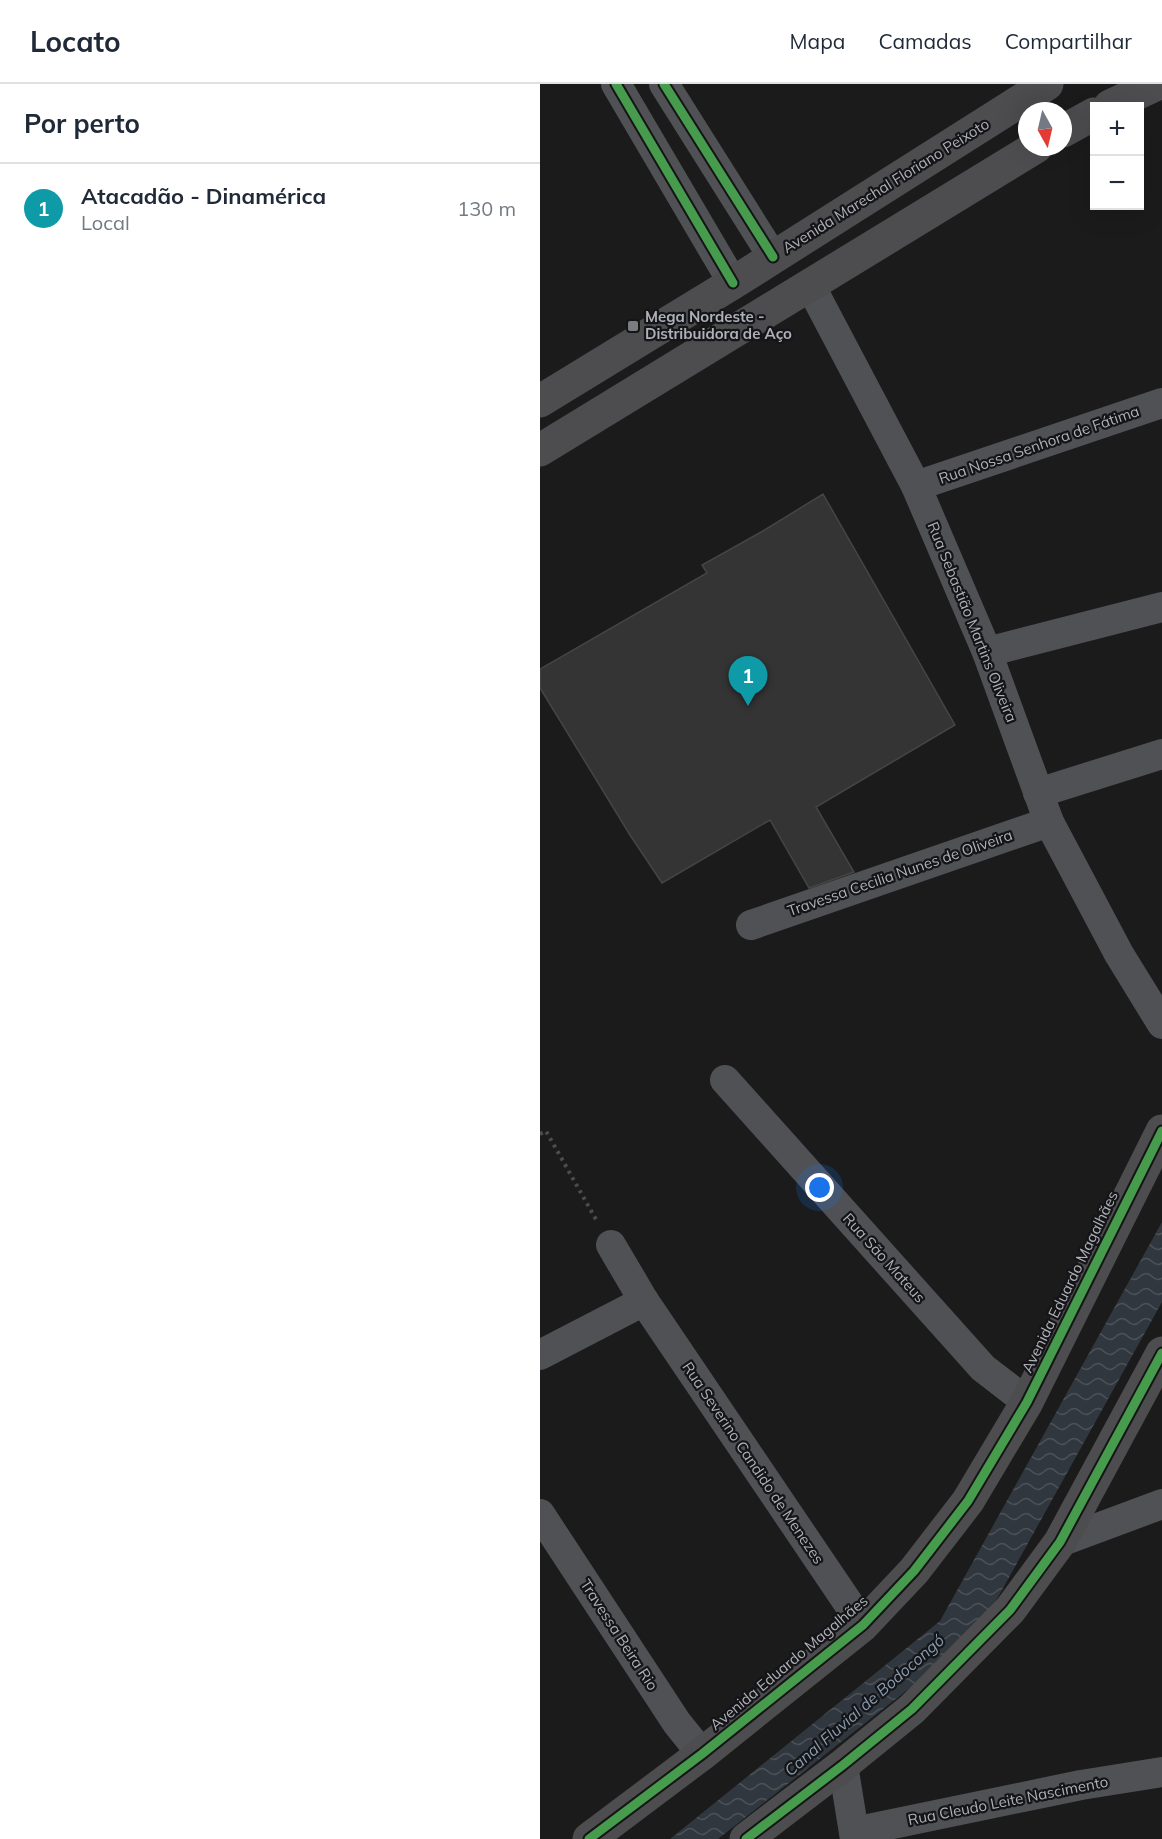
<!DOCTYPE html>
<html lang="pt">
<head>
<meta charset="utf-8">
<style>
	:root { --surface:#fff; --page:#f6f6f7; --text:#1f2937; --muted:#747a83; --line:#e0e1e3; --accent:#7b7c82 }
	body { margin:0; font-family:Mulish,sans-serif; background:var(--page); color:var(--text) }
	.controls { position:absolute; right:18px; top:18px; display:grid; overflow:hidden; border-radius:0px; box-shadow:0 6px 24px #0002 }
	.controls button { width:54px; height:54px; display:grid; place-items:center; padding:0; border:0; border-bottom:2px solid var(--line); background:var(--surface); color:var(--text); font:30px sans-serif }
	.compass { position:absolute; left:478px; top:18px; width:54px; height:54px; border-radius:50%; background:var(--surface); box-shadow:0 6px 24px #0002; rotate:172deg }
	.you { position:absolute; left:280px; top:1104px; width:21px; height:21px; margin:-15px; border:4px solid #fff; border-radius:50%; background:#1a73e8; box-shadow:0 0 0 9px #1a73e833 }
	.badge { display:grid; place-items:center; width:39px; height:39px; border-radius:50%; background:var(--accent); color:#fff; font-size:20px; font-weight:700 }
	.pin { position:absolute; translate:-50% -50px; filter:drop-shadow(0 2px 3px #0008) }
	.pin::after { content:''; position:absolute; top:32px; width:21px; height:18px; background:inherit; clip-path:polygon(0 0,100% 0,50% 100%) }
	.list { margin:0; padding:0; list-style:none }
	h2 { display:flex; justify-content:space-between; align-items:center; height:78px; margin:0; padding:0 24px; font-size:26px }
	h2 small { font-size:20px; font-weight:400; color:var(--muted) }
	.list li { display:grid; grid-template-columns:39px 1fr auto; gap:18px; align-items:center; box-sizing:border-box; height:90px; padding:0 24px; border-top:2px solid var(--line) }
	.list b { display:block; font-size:22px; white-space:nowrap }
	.list p { margin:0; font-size:20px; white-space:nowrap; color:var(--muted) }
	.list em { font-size:20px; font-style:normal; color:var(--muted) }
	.map { position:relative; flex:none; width:622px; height:1755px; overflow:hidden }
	header { display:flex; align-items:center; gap:36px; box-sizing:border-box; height:84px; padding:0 30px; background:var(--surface); border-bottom:2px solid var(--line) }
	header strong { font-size:28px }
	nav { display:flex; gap:33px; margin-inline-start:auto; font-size:21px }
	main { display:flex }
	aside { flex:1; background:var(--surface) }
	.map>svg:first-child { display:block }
</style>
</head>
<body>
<header>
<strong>Locato</strong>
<nav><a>Mapa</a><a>Camadas</a><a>Compartilhar</a></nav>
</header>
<main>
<aside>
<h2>Por perto<small></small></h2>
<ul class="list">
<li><span class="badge" style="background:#0f9aa8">1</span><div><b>Atacadão - Dinamérica</b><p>Local</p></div><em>130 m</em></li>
</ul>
</aside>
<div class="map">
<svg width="622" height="1755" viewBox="0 0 622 1755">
	<defs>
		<pattern id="water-waves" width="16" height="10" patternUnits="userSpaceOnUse" patternTransform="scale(1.5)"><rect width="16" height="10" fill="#31373e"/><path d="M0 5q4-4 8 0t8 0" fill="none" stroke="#4c5258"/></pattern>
	</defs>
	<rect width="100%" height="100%" fill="#1b1b1b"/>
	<!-- water -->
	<polygon fill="url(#water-waves)" points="622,1138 622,1218 437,1551 178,1755 130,1755 400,1537"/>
	<!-- building -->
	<polygon fill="#343435" stroke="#444547" stroke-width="1.5" points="283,410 415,641 276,723 314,788 269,804 230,736 122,799 90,751 0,604 0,585 167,489 162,481 223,447"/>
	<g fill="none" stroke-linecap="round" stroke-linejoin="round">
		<!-- path -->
		<polyline stroke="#4b4c4f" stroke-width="4" stroke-dasharray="3 4.5" stroke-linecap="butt" points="0,1050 6,1047 58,1139"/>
		<!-- minor -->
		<g stroke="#505154" stroke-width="30">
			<polyline points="76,0 193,199"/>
			<polyline points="124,0 233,173"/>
			<polyline points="270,201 376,402 447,568 509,738 579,870 622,940"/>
			<polyline points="376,402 622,319"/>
			<polyline points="447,568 622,523"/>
			<polyline points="498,709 622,670"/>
			<polyline points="211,841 509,738"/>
			<polyline points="185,996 443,1284 487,1318"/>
			<polyline points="71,1161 104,1217 323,1541"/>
			<polyline points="0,1271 104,1217"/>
			<polyline points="0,1430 137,1639 162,1670"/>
			<polyline points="520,1458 622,1420"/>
			<polyline points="303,1681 315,1755"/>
			<polyline points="314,1748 541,1701 622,1688"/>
		</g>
		<!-- major -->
		<g stroke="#4d4d50" stroke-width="33">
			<polyline points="570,22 617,0"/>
			<polyline points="523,47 554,30"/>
			<polyline points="0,317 193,199 507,0"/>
			<polyline points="0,366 496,63"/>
			<polyline points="49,1755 162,1670 323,1541 374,1487 428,1417 487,1318 622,1047"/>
			<polyline points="206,1755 303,1681 372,1625 470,1526 520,1458 622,1269"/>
		</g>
		<!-- cycleway casing -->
		<g stroke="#151517" stroke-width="13">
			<g id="cycleway">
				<polyline points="76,0 193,199"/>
				<polyline points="124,0 233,173"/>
				<polyline points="49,1755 162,1670 323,1541 374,1487 428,1417 487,1318 622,1047"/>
				<polyline points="206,1755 303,1681 372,1625 470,1526 520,1458 622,1269"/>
			</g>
		</g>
		<!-- cycleway -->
		<use href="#cycleway" stroke="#469c4c" stroke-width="9"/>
	</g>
	<!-- markers -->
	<rect fill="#7b7c82" stroke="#151517" stroke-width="2" x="87" y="236" width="12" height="12" rx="3"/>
	<g text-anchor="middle" stroke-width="4.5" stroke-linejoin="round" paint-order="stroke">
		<!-- street labels -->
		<g font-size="15" fill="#aeb1ba" stroke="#151517">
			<text transform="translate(346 102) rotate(-32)" y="5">Avenida Marechal Floriano Peixoto</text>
			<text transform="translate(499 361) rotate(-19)" y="5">Rua Nossa Senhora de Fátima</text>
			<text transform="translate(432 538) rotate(68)" y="5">Rua Sebastião Martins Oliveira</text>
			<text transform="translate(360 789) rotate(-19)" y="5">Travessa Cecilia Nunes de Oliveira</text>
			<text transform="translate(344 1174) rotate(48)" y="5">Rua São Mateus</text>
			<text transform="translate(530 1198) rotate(-64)" y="5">Avenida Eduardo Magalhães</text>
			<text transform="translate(213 1379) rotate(56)" y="5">Rua Severino Candido de Menezes</text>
			<text transform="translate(79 1551) rotate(57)" y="5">Travessa Beira Rio</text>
			<text transform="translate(249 1579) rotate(-40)" y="5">Avenida Eduardo Magalhães</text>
			<text transform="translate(468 1717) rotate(-11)" y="5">Rua Cleudo Leite Nascimento</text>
		</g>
		<!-- poi labels -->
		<g font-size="15" font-weight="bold" fill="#aeb1ba" stroke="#151517" text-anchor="start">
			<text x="105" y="238">Mega Nordeste -<tspan x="105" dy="17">Distribuidora de Aço</tspan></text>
		</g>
		<!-- water labels -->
		<g font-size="16" font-style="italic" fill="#899cb1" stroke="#151517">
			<text transform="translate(324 1621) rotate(-41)" y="6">Canal Fluvial de Bodocongó</text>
		</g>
	</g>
</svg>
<div class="controls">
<button>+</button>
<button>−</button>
</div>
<svg class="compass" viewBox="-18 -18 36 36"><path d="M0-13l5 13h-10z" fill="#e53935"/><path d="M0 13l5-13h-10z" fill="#747a83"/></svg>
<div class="you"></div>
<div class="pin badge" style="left:208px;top:622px;background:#0f9aa8">1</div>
</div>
</main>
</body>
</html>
